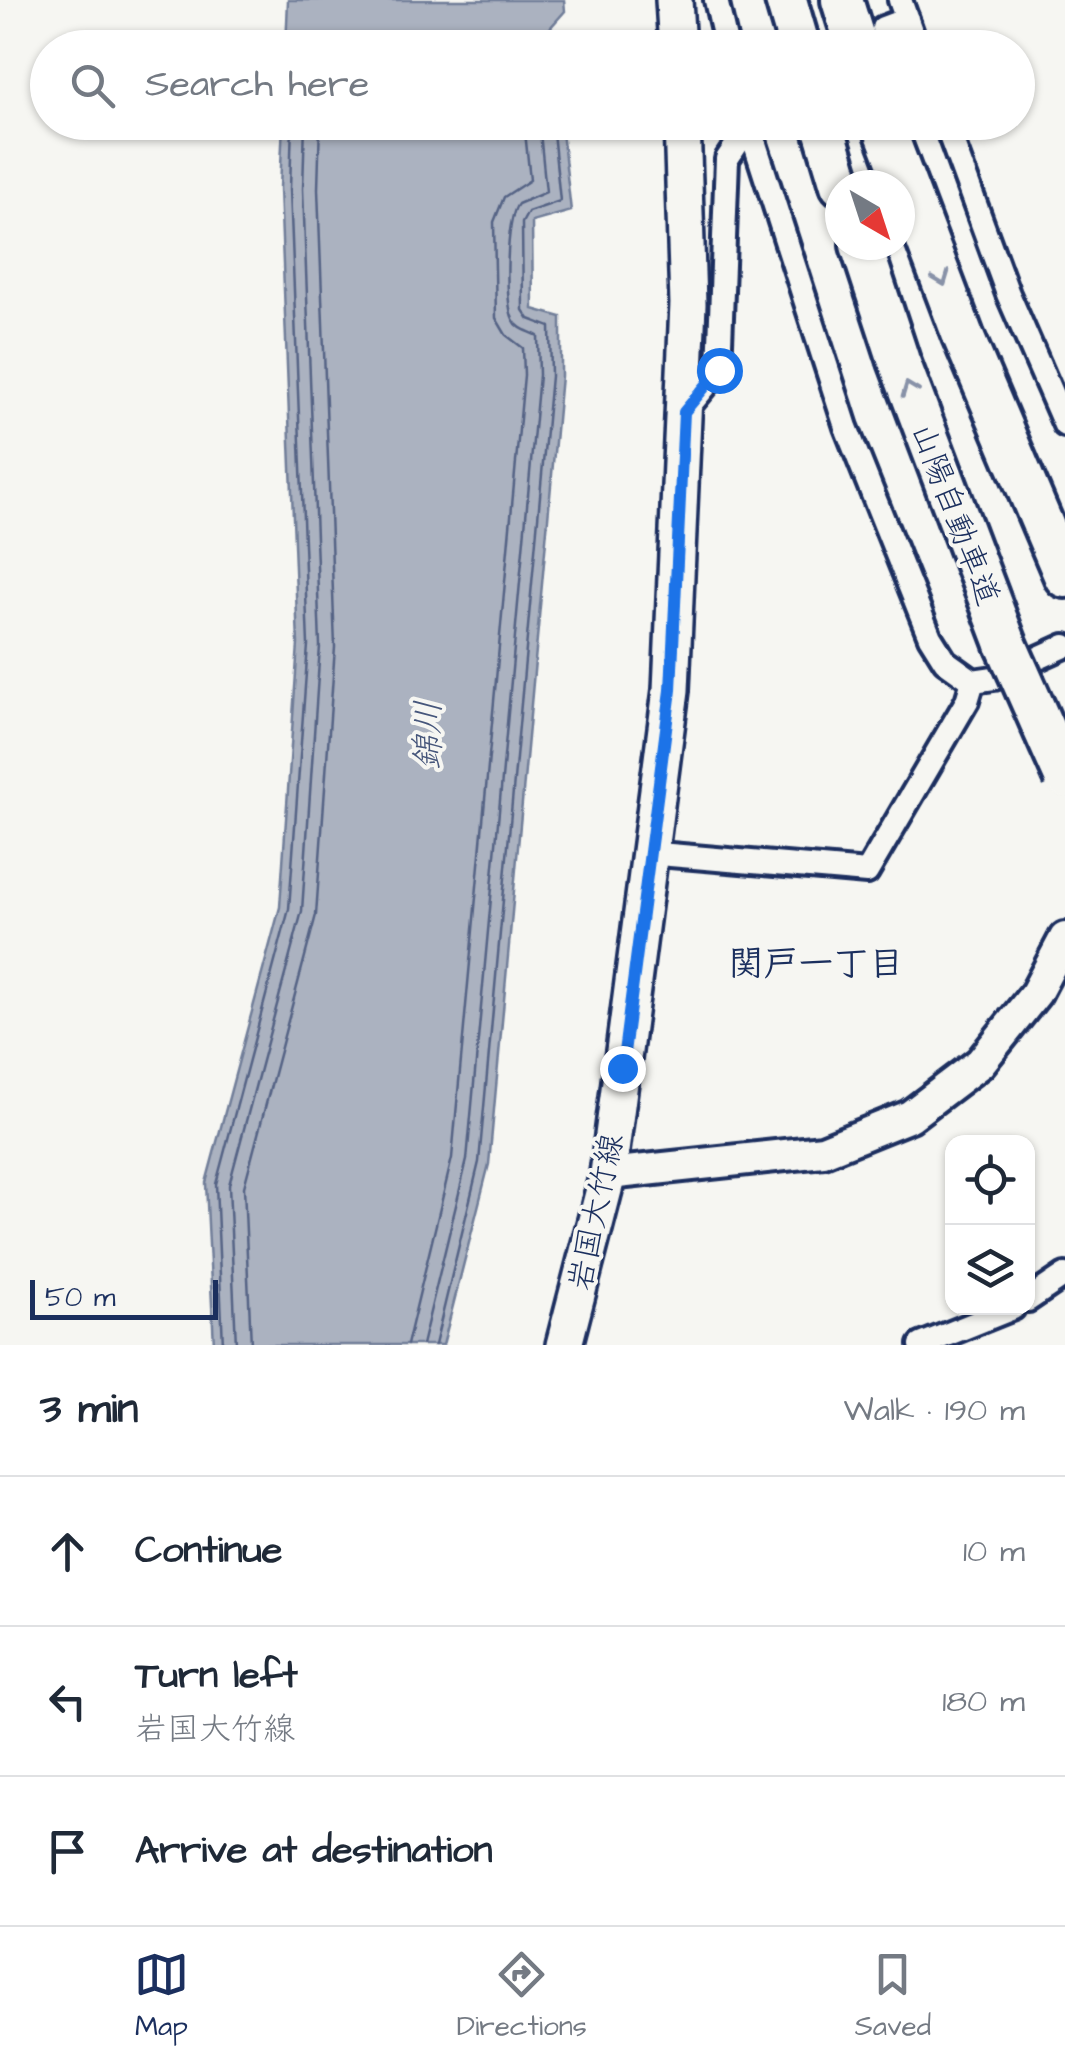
<!DOCTYPE html>
<html lang="en">
<head>
<meta charset="utf-8">
<style>
	:root { --surface:#fff; --page:#f6f6f7; --text:#1f2937; --muted:#747a83; --line:#e0e1e3; --accent:#1b2f5e }
	body { margin:0; font-family:"Architects Daughter","Klee One",sans-serif; background:var(--page); color:var(--text) }
	.controls { position:absolute; right:30px; bottom:30px; display:grid; overflow:hidden; border-radius:20px; box-shadow:0 2px 8px #0004 }
	.controls button { width:90px; height:90px; display:grid; place-items:center; padding:0; border:0; border-bottom:2px solid var(--line); background:var(--surface); color:var(--text); font:50px sans-serif }
	.compass { position:absolute; left:825px; top:170px; width:90px; height:90px; border-radius:50%; background:var(--surface); box-shadow:0 2px 8px #0004; rotate:141deg }
	.scale { position:absolute; left:30px; bottom:25px; width:188px; box-sizing:border-box; padding-left:10px; border:5px solid #1b2f5e; border-top:0; font-size:28px; line-height:35px; white-space:nowrap; color:#1b2f5e; -webkit-text-stroke:8px #f6f6f2; paint-order:stroke }
	.stop { position:absolute; width:30px; height:30px; margin:-22px; border:8px solid #1a73e8; border-radius:50%; background:#fff }
	.stop.end { background:#1a73e8; border-color:#fff; box-shadow:0 2px 10px #0008 }
	.list { margin:0; padding:0; list-style:none }
	h2 { display:flex; justify-content:space-between; align-items:center; height:130px; margin:0; padding:0 40px; font-size:42px }
	h2 small { font-size:32px; font-weight:400; color:var(--muted) }
	.list li { display:grid; grid-template-columns:65px 1fr auto; gap:30px; align-items:center; box-sizing:border-box; height:150px; padding:0 40px; border-top:2px solid var(--line) }
	.list b { display:block; font-size:38px; white-space:nowrap }
	.list p { margin:0; font-size:32px; white-space:nowrap; color:var(--muted) }
	.list em { font-size:32px; font-style:normal; color:var(--muted) }
	.icon { flex:none; width:55px; height:55px; fill:none; stroke:currentColor; stroke-width:2; stroke-linecap:round; stroke-linejoin:round }
	.map { position:relative; flex:none; width:1065px; height:1345px; overflow:hidden }
	.search { position:absolute; background:var(--surface); box-shadow:0 2px 8px #0004; left:30px; right:30px; top:30px; height:110px; display:flex; align-items:center; gap:25px; box-sizing:border-box; padding:0 35px; border-radius:55px; color:var(--muted); font-size:38px }
	.sheet { height:580px; background:var(--surface) }
	nav { display:flex; justify-content:space-around; align-items:center; box-sizing:border-box; height:140px; border-top:2px solid var(--line); background:var(--surface); font-size:28px; color:var(--muted) }
	nav a { display:grid; justify-items:center; gap:5px }
	nav .on { color:var(--accent) }
	.map>svg:first-child { display:block }
</style>
</head>
<body>
<div class="map">
<svg width="1065" height="1345" viewBox="0 0 1065 1345">
	<rect width="100%" height="100%" fill="#f6f6f2"/>
	<filter id="ink" filterUnits="userSpaceOnUse"><feTurbulence type="fractalNoise" baseFrequency=".01" numOctaves="2"/><feDisplacementMap in="SourceGraphic" scale="20" xChannelSelector="R" yChannelSelector="G"/><feConvolveMatrix kernelMatrix="1 2 1 2 8 2 1 2 1" color-interpolation-filters="sRGB"/></filter>
	<g filter="url(#ink)">
		<!-- water -->
		<g fill="#abb2c0" stroke="#717e99" stroke-width="2.5">
			<polygon points="288,0 564,0 565,11 550,28 552,47 286,48"/>
			<polygon points="283,123 561,123 571,211 532,222 533,309 561,317 561,376 489,1164 443,1345 214,1345 206,1183 280,907 298,644 280,188"/>
		</g>
		<g fill="none" stroke-linecap="round" stroke-linejoin="round">
			<!-- shore -->
			<g stroke="#556385" stroke-width="2.5">
				<polyline points="223,1345 216,1184 289,909 308,645 290,189 292,122"/>
				<polyline points="236,1345 229,1185 302,911 320,646 303,189 305,122"/>
				<polyline points="251,1345 244,1187 316,915 335,647 318,189 320,122"/>
				<polyline points="407,1345 452,1158 524,375 523,348 506,335 496,318 494,222 504,197 530,180 524,122"/>
				<path d="M422,1345L467,1160L539,375L538,336C529,331 518,330 513,319C504,302 506,217 518,204L546,192L539,122"/>
				<polyline points="435,1345 479,1162 551,376 550,327 529,319 523,310 522,223 528,212 560,201 552,122"/>
			</g>
			<!-- street-tunnel -->
			<polyline stroke="#caced4" stroke-width="22" stroke-dasharray="22 11" stroke-linecap="butt" points="822,48 861,35"/>
			<!-- street casing -->
			<g stroke="#1b2f5e" stroke-width="30">
				<g id="street">
					<polyline points="716,0 727,48"/>
					<polyline points="900,0 917,48"/>
					<polyline points="883,28 907,19"/>
					<polyline points="748,122 846,427 930,637 945,661 973,681 994,678 1065,646"/>
					<polyline points="945,122 1008,294 1065,425"/>
					<polyline points="684,412 719,370 727,159 749,126"/>
					<polyline points="647,853 867,872 967,701 973,681"/>
					<polyline points="1028,1300 1065,1275"/>
					<polyline points="921,1345 1013,1308"/>
				</g>
			</g>
			<!-- secondary casing -->
			<g stroke="#1b2f5e" stroke-width="38">
				<polyline id="secondary" points="608,1174 823,1151 910,1116 980,1063 1036,993 1065,938"/>
			</g>
			<!-- primary casing -->
			<g stroke="#1b2f5e" stroke-width="42">
				<g id="primary">
					<polyline points="674,0 677,48"/>
					<polyline points="564,1345 608,1174 671,690 688,304 682,122"/>
				</g>
			</g>
			<!-- highway casing -->
			<g stroke="#1b2f5e" stroke-width="48">
				<g id="highway">
					<polyline points="786,0 800,48"/>
					<polyline points="842,0 857,48"/>
					<polyline points="822,122 841,185"/>
					<polyline points="882,122 963,336 1065,577"/>
					<polyline points="861,245 899,361 1006,644"/>
				</g>
			</g>
			<!-- street -->
			<use href="#street" stroke="#f6f6f2" stroke-width="22"/>
			<!-- secondary -->
			<use href="#secondary" stroke="#f6f6f2" stroke-width="30"/>
			<!-- primary -->
			<use href="#primary" stroke="#f6f6f2" stroke-width="35"/>
			<!-- highway -->
			<use href="#highway" stroke="#f6f6f2" stroke-width="40"/>
			<!-- highway-bridge casing -->
			<g stroke="#1b2f5e" stroke-width="48" stroke-linecap="butt">
				<polyline id="highway-bridge" points="1006,644 1065,777"/>
			</g>
			<!-- highway-bridge -->
			<use href="#highway-bridge" stroke="#f6f6f2" stroke-width="40"/>
		</g>
		<!-- one-way arrows -->
		<defs><path id="oneway-chevron" d="M-2-3.5L2.5 0L-2 3.5" fill="none" stroke-width="1.6" stroke-linecap="round" stroke-linejoin="round" transform="scale(2.5)"/></defs>
		<g stroke="#8892a8">
			<use href="#oneway-chevron" transform="translate(942 279) rotate(69)"/>
			<use href="#oneway-chevron" transform="translate(909 389) rotate(-111)"/>
		</g>
	</g>
	<g fill="none" stroke-linecap="round" stroke-linejoin="round" filter="url(#ink)">
		<!-- route -->
		<polyline stroke="#1a73e8" stroke-width="12" points="622,1068 671,690 684,412 719,370"/>
	</g>
	<g text-anchor="middle" stroke-width="8" stroke-linejoin="round" paint-order="stroke">
		<!-- street labels -->
		<g font-size="32" fill="#1b2f5e" stroke="#f6f6f2">
			<text transform="translate(956 514) rotate(69)" y="11">山陽自動車道</text>
			<text transform="translate(595 1212) rotate(-78)" y="11">岩国大竹線</text>
		</g>
		<!-- water labels -->
		<g font-size="35" font-style="italic" fill="#46567b" stroke="#f6f6f2">
			<text transform="translate(427 735) rotate(-89)" y="12">錦川</text>
		</g>
		<!-- neighbourhood labels -->
		<g font-size="35" font-weight="bold" fill="#1b2f5e" stroke="#f6f6f2">
			<text x="816" y="975">関戸一丁目</text>
		</g>
	</g>
</svg>
<div class="controls">
<button><svg class="icon" aria-label="locate" viewBox="0 0 24 24"><circle cx="12" cy="12" r="6"/><path d="M12 2v4M12 18v4M2 12h4M18 12h4"/></svg></button>
<button><svg class="icon" aria-label="layers" viewBox="0 0 24 24"><path d="M12 4l9 5-9 5-9-5zM3 14l9 5 9-5"/></svg></button>
</div>
<svg class="compass" viewBox="-18 -18 36 36"><path d="M0-13l5 13h-10z" fill="#e53935"/><path d="M0 13l5-13h-10z" fill="#747a83"/></svg>
<div class="scale">50 m</div>
<div class="stop" style="left:719px;top:370px"></div>
<div class="stop end" style="left:622px;top:1068px"></div>
<div class="search"><svg class="icon" aria-label="search" viewBox="0 0 24 24"><circle cx="10" cy="10" r="6"/><path d="M15 15l6 6"/></svg>Search here</div>
</div>
<section class="sheet">
<h2>3 min<small>Walk · 190 m</small></h2>
<ul class="list">
<li><svg class="icon" aria-label="ahead" viewBox="0 0 24 24"><path d="M12 20V5M6 11l6-6 6 6"/></svg><div><b>Continue</b></div><em>10 m</em></li>
<li><svg class="icon" aria-label="left" viewBox="0 0 24 24"><path d="M17 20v-9H6M10 6l-5 5 5 5"/></svg><div><b>Turn left</b><p>岩国大竹線</p></div><em>180 m</em></li>
<li><svg class="icon" aria-label="arrive" viewBox="0 0 24 24"><path d="M6 21V4h12l-3 4 3 4H6"/></svg><div><b>Arrive at destination</b></div></li>
</ul>
</section>
<nav>
<a class="on"><svg class="icon" aria-label="map" viewBox="0 0 24 24"><path d="M3 6l6-2 6 2 6-2v14l-6 2-6-2-6 2zM9 4v14M15 6v14"/></svg>Map</a>
<a><svg class="icon" aria-label="directions" viewBox="0 0 24 24"><path d="M12 3l9 9-9 9-9-9zM9 14v-3h6M13 9l2 2-2 2"/></svg>Directions</a>
<a><svg class="icon" aria-label="saved" viewBox="0 0 24 24"><path d="M7 4h10v16l-5-4-5 4z"/></svg>Saved</a>
</nav>
</body>
</html>
